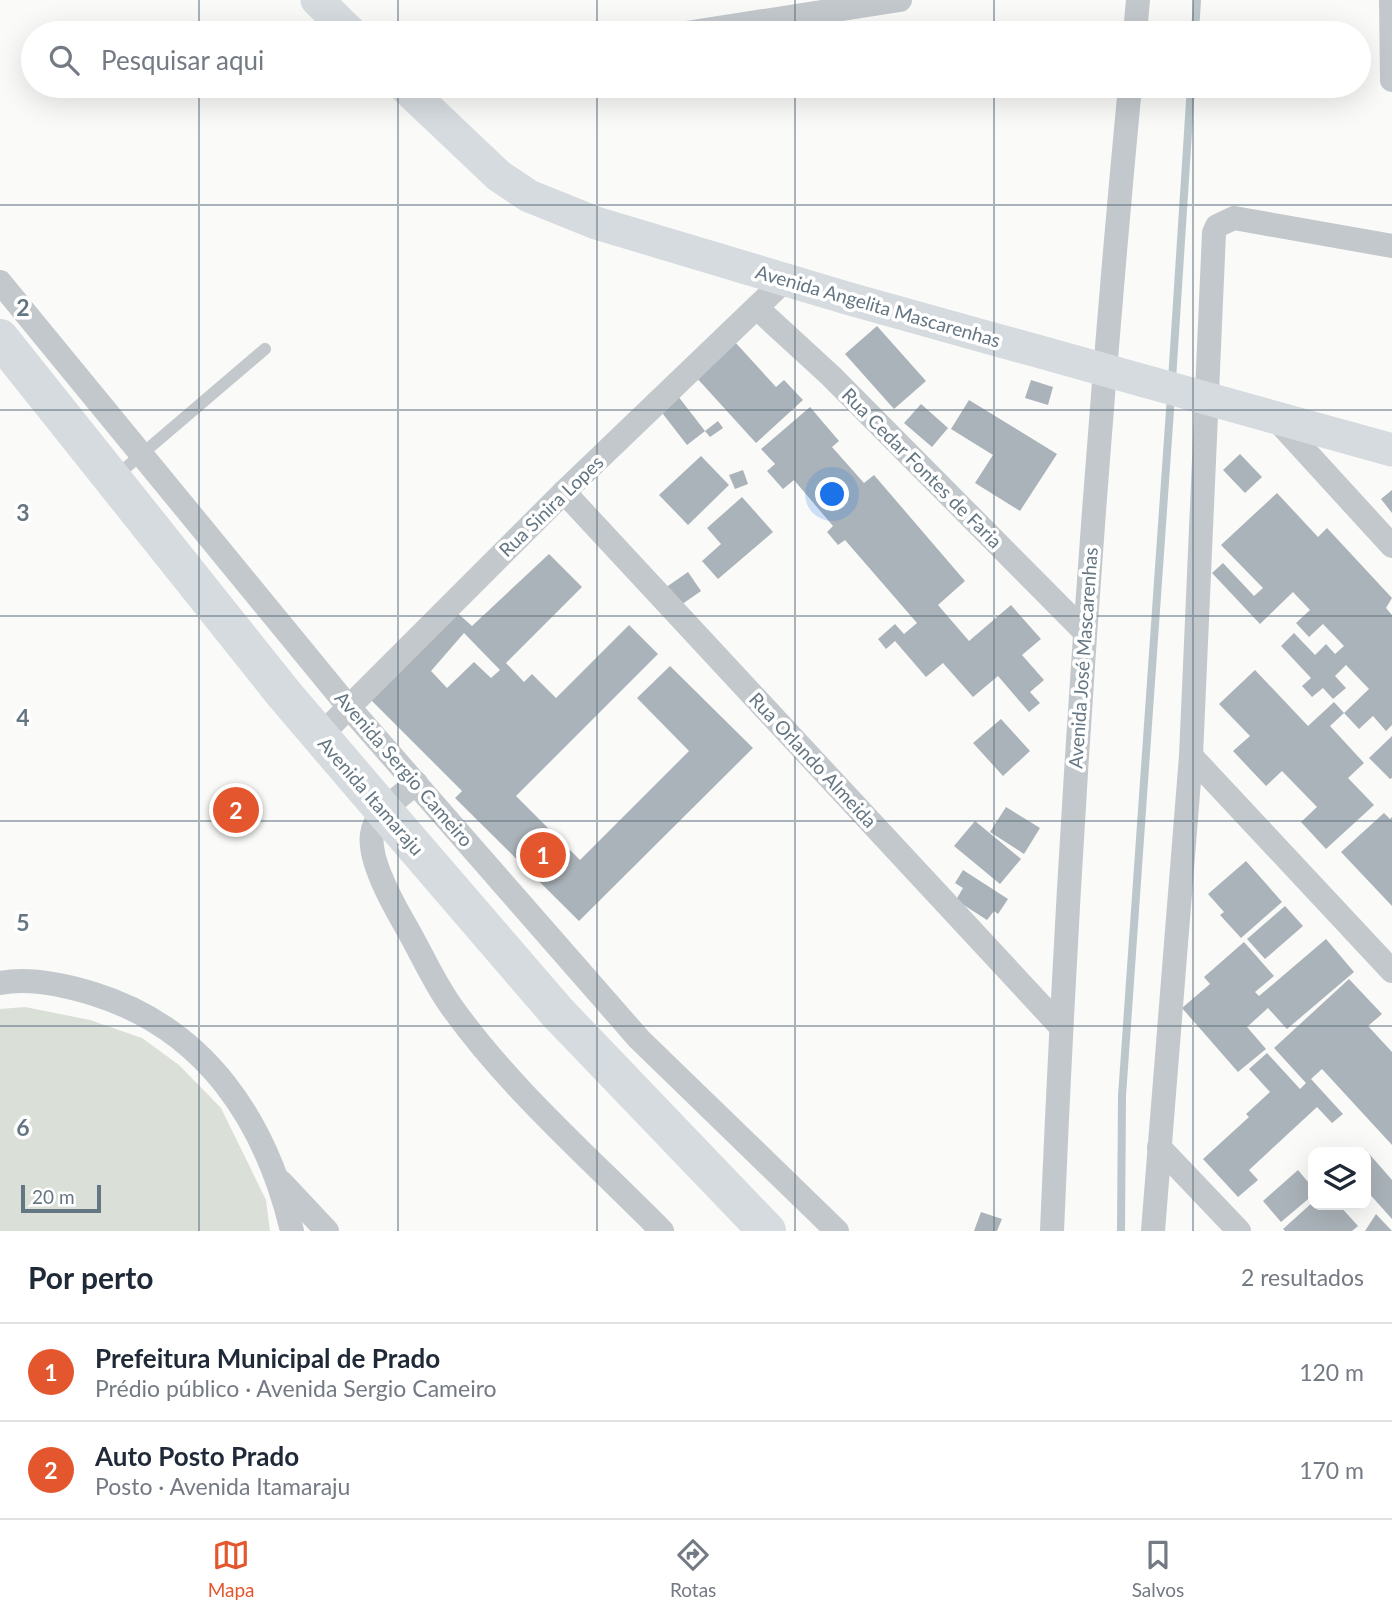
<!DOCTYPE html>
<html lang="pt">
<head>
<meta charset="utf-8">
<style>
	:root { --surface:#fff; --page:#f6f6f7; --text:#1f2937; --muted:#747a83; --line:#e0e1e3; --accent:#e4572e }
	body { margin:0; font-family:Lato,sans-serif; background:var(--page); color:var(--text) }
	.controls { position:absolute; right:21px; bottom:21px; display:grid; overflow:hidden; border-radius:14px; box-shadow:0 7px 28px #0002 }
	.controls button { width:63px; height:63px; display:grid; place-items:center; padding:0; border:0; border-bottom:2px solid var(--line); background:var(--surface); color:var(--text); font:35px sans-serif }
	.scale { position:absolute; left:21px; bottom:18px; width:80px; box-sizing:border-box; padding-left:7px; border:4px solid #657683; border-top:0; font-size:19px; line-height:24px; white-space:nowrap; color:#657683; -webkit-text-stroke:5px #fff; paint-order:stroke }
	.you { position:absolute; left:833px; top:495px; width:24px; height:24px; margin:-18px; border:5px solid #fff; border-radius:50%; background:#1a73e8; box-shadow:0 0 0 10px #1a73e833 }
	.badge { display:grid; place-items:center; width:46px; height:46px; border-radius:50%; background:var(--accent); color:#fff; font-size:23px; font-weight:700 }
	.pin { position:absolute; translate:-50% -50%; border:4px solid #fff; box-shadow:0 2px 7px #0006 }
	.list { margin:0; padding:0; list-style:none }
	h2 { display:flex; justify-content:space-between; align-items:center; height:91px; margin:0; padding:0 28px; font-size:30px }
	h2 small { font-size:23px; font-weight:400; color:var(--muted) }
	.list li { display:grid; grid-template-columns:46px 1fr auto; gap:21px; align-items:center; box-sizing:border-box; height:98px; padding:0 28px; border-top:2px solid var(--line) }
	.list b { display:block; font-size:26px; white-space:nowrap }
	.list p { margin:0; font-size:23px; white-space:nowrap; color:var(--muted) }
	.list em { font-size:23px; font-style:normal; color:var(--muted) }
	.icon { flex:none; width:38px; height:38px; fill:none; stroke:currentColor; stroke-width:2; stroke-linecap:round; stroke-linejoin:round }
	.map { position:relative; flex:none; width:1392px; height:1231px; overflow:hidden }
	.search { position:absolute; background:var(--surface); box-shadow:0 7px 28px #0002; left:21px; right:21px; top:21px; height:77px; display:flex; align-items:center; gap:18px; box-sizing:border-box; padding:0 24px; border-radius:38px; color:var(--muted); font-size:26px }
	.sheet { height:287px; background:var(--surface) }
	nav { display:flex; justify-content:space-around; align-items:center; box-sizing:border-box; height:98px; border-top:2px solid var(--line); background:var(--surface); font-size:19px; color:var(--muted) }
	nav a { display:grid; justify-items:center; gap:4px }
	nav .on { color:var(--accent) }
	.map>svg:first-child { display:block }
</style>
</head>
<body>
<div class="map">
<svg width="1392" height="1231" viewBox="0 0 1392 1231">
	<rect width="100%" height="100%" fill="#fafaf8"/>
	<!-- green -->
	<polygon fill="#dadfd7" points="25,1007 90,1020 142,1038 179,1065 221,1108 266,1200 270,1231 0,1231 0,1009"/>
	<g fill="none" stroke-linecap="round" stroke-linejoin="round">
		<!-- stream -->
		<g stroke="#bbc7cb" stroke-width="8">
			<polyline points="1195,33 1197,0"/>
			<polyline points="1172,380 1191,86"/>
			<polyline points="1121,1231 1122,1096 1171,396"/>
		</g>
	</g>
	<!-- building -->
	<g fill="#aab3b9" fill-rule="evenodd">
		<polygon points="877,326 926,381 894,409 845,354"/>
		<polygon points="734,341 776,387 784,380 803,400 756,443 695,376"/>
		<polygon points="1031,380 1053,387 1048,405 1025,398"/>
		<polygon points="674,391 705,431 687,445 656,405"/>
		<polygon points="969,400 1057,454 1020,511 975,483 993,455 951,429"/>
		<polygon points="921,404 948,428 932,447 904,423"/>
		<polygon points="810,407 839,441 832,447 864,483 874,475 965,581 938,605 969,641 1011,605 1041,639 1022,655 1044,680 1030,692 1040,703 1029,712 998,676 973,697 943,663 926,677 895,641 886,649 878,639 895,624 904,634 917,623 845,540 838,545 827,532 833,526 794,480 783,489 767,471 775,464 761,449"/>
		<polygon points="718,421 723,428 710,437 705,431"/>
		<polygon points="1240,454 1262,477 1245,493 1223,470"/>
		<polygon points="701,456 729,485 688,525 659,495"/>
		<polygon points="743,470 748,484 735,489 729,475"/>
		<polygon points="1392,490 1392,513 1381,499"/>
		<polygon points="1277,493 1318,537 1327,528 1392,598 1386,608 1392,615 1392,725 1386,731 1373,716 1359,729 1344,713 1369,689 1346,665 1335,676 1346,688 1333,699 1323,688 1312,697 1302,686 1311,678 1281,646 1294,633 1315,655 1326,644 1335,654 1344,646 1323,624 1309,637 1296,623 1310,610 1293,592 1260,624 1212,573 1223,563 1254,596 1263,588 1221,545"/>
		<polygon points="742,497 773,532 718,579 702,561 721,544 707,528"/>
		<path d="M549,554L582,587L506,663L524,682L532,674L556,698L629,625L658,654L516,796L580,860L689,751L637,698L670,666L753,748L579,921L455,798L462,791L359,688L445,602L472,626ZM464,633L500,670L491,678L474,662L447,688L431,671Z"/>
		<polygon points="688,572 701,591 678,607 665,588"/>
		<polygon points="1255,670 1308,726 1334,702 1344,713 1330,726 1364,763 1348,778 1374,805 1326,849 1301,822 1317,807 1282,771 1266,786 1233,751 1250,736 1219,704"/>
		<polygon points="1001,719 1030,751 1003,776 973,743"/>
		<polygon points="1392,736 1392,778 1390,779 1369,758"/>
		<polygon points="1006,807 1040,828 1024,854 990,832"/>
		<polygon points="1384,813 1390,819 1392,817 1392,906 1341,852"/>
		<polygon points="975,821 1021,859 1000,884 954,846"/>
		<polygon points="1246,861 1282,902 1241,938 1220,915 1224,912 1208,894"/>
		<polygon points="963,870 1008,899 998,914 994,911 987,920 956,900 963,888 955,883"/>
		<polygon points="1285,906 1303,926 1265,959 1247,939"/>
		<polygon points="1326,939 1354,972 1287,1029 1268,1008 1247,1027 1266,1049 1238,1072 1182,1008 1210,984 1204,977 1244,942 1274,976 1255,992 1259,996"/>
		<polygon points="1349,979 1382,1014 1368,1026 1392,1052 1392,1145 1322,1069 1311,1079 1343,1114 1332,1123 1317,1107 1249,1170 1258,1180 1238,1197 1203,1159 1249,1117 1246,1114 1270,1092 1249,1069 1267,1053 1300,1089 1306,1083 1274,1048"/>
		<polygon points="1365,1149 1392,1180 1392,1219 1366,1190 1366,1152 1361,1152"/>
		<polygon points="1298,1170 1313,1188 1313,1195 1281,1222 1263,1201"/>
		<polygon points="1313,1202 1313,1205 1339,1205 1358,1226 1352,1231 1285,1231 1283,1229"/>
		<polygon points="981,1212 1002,1219 997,1231 974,1231"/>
		<polygon points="1376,1214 1392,1231 1365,1231"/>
	</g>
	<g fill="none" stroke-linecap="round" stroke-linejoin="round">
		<!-- lane -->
		<polyline stroke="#c3c8cc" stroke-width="12" points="115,477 265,349"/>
		<!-- street -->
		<g stroke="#c3c8cc" stroke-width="24">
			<polyline points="1391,0 1392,80"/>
			<polyline points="686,33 900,0"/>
			<polyline points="1135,33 1138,0"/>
			<polyline points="0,282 347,705 639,1039 837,1231"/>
			<polyline points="757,308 831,376 1084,631"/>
			<polyline points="1275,418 1392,546"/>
			<polyline points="564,492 1061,1027"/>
			<polyline points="320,736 564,492 785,280"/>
			<polyline points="1191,756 1392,971"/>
			<path d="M416,783C400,797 375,812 372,834C368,859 392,902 404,923C420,950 433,981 451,1006C509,1088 592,1160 662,1231"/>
			<path d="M0,983C30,977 65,985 94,994C206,1029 266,1121 292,1231"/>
			<polyline points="1159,1147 1239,1231"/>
			<polyline points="281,1182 327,1231"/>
			<path d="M1052,1231C1068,848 1094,467 1130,86"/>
			<polyline points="1153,1231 1191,756 1214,233 1217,226 1234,218 1392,246"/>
		</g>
		<!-- secondary -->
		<g stroke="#d6dbdf" stroke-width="33">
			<polyline points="317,0 351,33"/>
			<polyline points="404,86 499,176 529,196 596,223 850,299 1392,450"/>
		</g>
		<!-- primary -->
		<polyline stroke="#d6dbdf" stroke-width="38" points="0,338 284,694 384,811 557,1012 767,1231"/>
	</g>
	<!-- grid -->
	<path fill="none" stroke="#657683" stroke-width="2" stroke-opacity="0.55" d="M199,0V33M398,0V33M597,0V33M795,0V33M994,0V33M1193,0V33M199,86V1231M398,86V1231M597,86V1231M795,86V1231M994,86V1231M1193,86V1231M0,205H1392M0,410H1392M0,616H1392M0,821H1392M0,1026H1392"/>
	<g text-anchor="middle" stroke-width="7" stroke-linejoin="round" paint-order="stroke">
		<!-- street labels -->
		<g font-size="19" fill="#657683" stroke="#fff">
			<text transform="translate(878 306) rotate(16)" y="7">Avenida Angelita Mascarenhas</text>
			<text transform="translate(922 468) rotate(45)" y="7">Rua Cedar Fontes de Faria</text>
			<text transform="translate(551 506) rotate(-44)" y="7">Rua Sinira Lopes</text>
			<text transform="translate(1083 658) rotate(-86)" y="7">Avenida José Mascarenhas</text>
			<text transform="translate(813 760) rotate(47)" y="7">Rua Orlando Almeida</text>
			<text transform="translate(404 769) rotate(49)" y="7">Avenida Sergio Cameiro</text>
			<text transform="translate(371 796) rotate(49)" y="7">Avenida Itamaraju</text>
		</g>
	</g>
	<g font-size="23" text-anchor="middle" font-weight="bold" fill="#657683" stroke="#fff" stroke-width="7" stroke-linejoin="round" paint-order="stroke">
		<text x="23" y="316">2</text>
		<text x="23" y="521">3</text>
		<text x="23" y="726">4</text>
		<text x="23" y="931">5</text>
		<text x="23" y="1136">6</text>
	</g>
</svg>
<div class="controls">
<button><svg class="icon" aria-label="layers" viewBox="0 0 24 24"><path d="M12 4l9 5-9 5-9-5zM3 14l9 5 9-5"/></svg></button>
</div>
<div class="scale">20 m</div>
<div class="you"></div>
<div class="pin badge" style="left:543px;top:855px">1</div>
<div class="pin badge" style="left:236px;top:810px">2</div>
<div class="search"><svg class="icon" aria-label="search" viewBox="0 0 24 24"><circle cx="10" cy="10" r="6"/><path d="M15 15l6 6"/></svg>Pesquisar aqui</div>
</div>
<section class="sheet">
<h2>Por perto<small>2 resultados</small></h2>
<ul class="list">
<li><span class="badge">1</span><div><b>Prefeitura Municipal de Prado</b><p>Prédio público · Avenida Sergio Cameiro</p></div><em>120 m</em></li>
<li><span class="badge">2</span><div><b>Auto Posto Prado</b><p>Posto · Avenida Itamaraju</p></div><em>170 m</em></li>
</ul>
</section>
<nav>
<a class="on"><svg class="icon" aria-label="map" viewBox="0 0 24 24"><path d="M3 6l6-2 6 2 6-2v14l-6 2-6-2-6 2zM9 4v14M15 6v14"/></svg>Mapa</a>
<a><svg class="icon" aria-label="directions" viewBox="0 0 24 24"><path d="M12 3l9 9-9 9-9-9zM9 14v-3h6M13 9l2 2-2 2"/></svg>Rotas</a>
<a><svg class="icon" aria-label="saved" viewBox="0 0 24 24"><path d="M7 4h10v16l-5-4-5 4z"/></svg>Salvos</a>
</nav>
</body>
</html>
